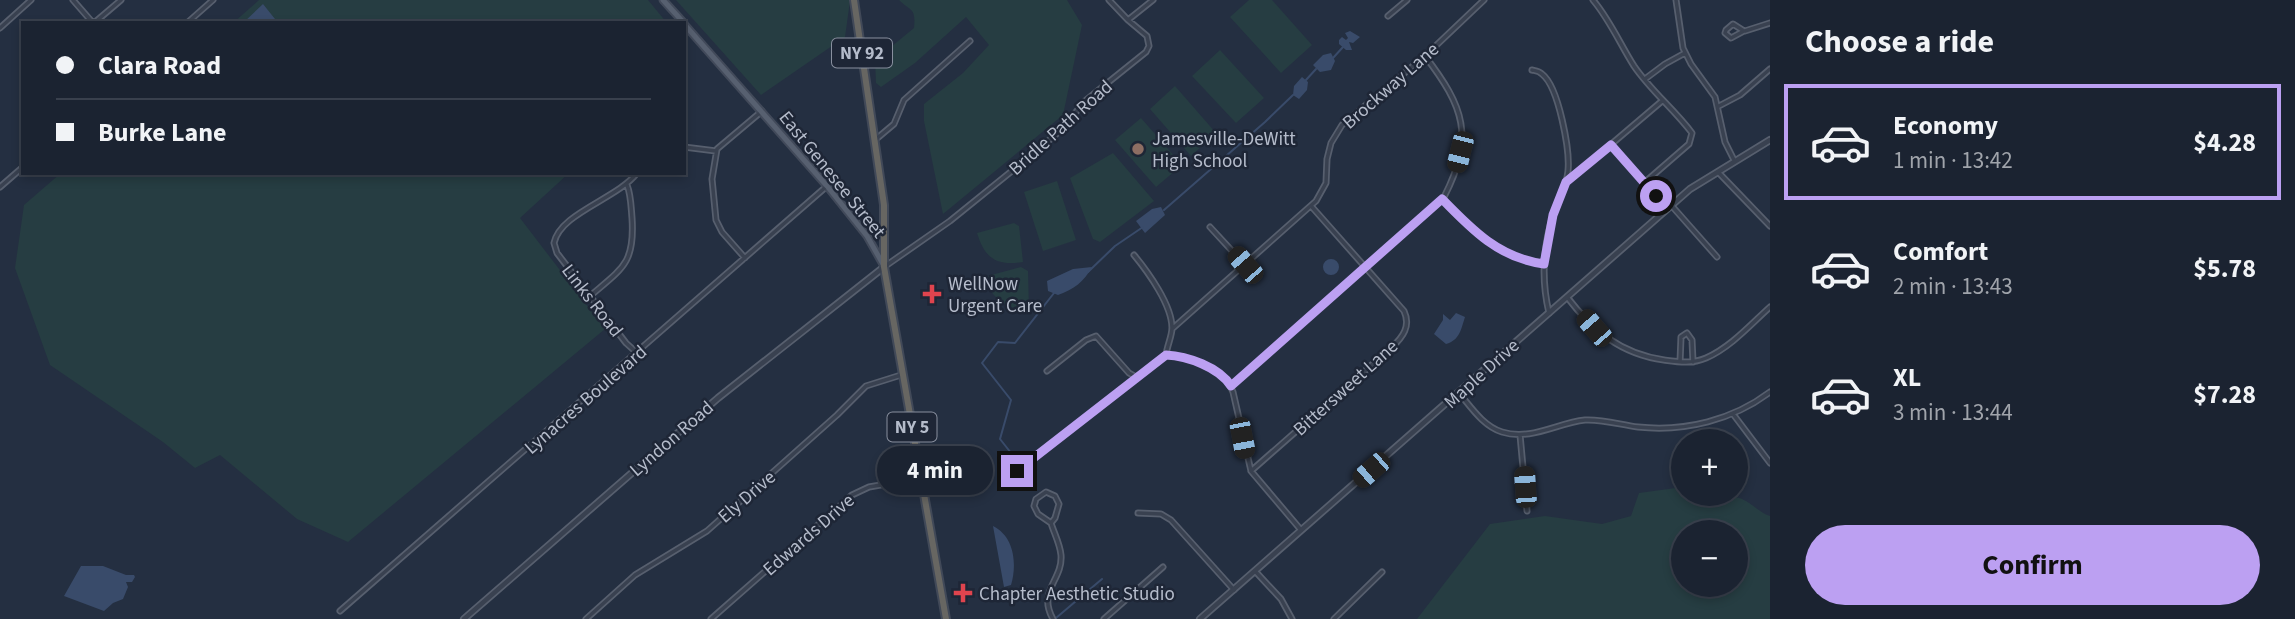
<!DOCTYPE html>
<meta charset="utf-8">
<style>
body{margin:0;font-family:"Source Sans 3",sans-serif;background:#282f3d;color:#f1f3f6;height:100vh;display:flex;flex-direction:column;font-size:26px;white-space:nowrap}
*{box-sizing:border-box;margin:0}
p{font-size:23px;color:#a0a4ab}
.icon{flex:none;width:38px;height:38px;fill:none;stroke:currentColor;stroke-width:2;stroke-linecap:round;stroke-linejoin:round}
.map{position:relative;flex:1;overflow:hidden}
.details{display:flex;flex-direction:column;background:#1b2331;width:525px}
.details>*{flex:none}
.guide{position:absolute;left:21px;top:21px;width:665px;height:154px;border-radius:0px;box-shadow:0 4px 10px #0003,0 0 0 2px #39404d;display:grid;align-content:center;height:154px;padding:0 35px;background:#1b2331}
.fabs{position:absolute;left:1671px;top:429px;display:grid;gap:14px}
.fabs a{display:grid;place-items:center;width:77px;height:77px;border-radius:50%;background:#1b2331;box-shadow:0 4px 10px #0003,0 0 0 2px #39404d;font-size:35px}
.end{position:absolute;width:32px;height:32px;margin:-16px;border:9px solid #bca0f2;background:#111;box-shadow:0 0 0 4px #111}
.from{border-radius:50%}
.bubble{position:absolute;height:49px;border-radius:24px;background:#1b2331;box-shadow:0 4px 10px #0003,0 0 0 2px #39404d;font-size:23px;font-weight:700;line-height:49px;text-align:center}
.car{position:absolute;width:21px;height:42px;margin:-21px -10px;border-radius:9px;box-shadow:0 0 5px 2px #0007;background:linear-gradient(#222 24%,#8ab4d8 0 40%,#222 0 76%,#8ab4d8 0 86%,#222 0)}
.guide b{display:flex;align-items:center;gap:24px;height:66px;font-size:26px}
.guide b+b{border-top:2px solid #39404d}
.guide i{width:18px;height:18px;background:#f1f3f6}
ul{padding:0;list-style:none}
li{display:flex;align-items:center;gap:21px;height:116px;margin:0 14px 10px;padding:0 21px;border:4px solid transparent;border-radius:0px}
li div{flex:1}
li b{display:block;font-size:26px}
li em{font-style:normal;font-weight:700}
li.selected{border-color:#bca0f2}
li>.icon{width:63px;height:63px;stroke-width:1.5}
h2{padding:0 35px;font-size:32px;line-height:84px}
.cta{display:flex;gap:14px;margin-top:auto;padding:14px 35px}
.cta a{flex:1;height:80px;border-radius:42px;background:#bca0f2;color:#111;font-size:28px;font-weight:700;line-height:80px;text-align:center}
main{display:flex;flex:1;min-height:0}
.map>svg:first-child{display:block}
.green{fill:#263d42;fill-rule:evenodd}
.water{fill:#394b6a}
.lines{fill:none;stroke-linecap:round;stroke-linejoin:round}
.stream{stroke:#394b6a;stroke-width:2}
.minor-casing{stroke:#575f6e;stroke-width:7}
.tertiary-casing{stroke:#575f6e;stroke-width:8}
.primary-casing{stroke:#424a5a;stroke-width:9}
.trunk-casing{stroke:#414958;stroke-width:10}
.minor{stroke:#394150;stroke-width:3.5}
.tertiary{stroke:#394150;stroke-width:4.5}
.primary{stroke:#576070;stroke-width:5}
.trunk{stroke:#676662;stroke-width:6}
.route{stroke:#bca0f2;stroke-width:9}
.education-dot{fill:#8d6e63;stroke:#1e2636;stroke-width:2.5}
.health-dot{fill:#e0444e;stroke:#1e2636;stroke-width:2.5}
.labels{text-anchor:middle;stroke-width:5;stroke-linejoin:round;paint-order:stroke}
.shield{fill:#1e2636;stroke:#888f9e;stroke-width:2}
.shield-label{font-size:18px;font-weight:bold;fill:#b5bccb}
.street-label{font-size:19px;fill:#b5bccb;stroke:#1e2636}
.poi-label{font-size:19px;fill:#b5bccb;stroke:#1e2636;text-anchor:start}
</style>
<main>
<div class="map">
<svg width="1770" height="619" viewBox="0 0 1770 619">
<rect width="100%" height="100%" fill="#242f41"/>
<!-- green -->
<path class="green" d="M259,0H648L667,23H233Z
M676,0H850V1L845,37L761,95Z
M899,0H1067L1082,25L1063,115L943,214L924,121V104L963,73L989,45L966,17L915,63L881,87L876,83L875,60L914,28C916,7 911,12 899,0Z
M1249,0H1272L1312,45L1281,73L1230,17Z
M1220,50L1264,98L1236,123L1192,76Z
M1175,86L1216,133L1191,156L1150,109Z
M1141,118L1182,165L1156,187L1115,140Z
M1113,153L1154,201L1100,242L1093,239L1070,178Z
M61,173H569L520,218L605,329L348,542L297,519L220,455L195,468L163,442L50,365L15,268L24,205Z
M1057,181L1076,240L1043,251L1024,192Z
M1014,223L1019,226L1023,262C997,266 985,259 977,233Z
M1021,267L1028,271L1029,309C1006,310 992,299 984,277Z
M1683,487L1684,494C1704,494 1727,491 1746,501C1755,506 1760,513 1770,516V619H1417L1490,524L1545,516L1602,524L1631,516L1639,493ZM1684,532H1736V584H1684Z"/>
<!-- water -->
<path class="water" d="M263,4L275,19L273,23H243Z
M1350,31L1360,37L1353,43L1349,42L1352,50H1346L1339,44V40L1342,37L1346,40L1348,38L1345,33Z
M1331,53L1335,61L1331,70L1320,72L1313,65L1323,55Z
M1302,77L1308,82L1307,90L1299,99L1293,95L1294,86Z
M1161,207L1165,215L1145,233L1136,221L1152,209Z
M1323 267a8 8 0 1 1 16 0a8 8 0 1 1-16 0Z
M1092,267C1084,282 1074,289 1058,295L1048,291L1047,281L1073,269Z
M1456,313L1465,317C1461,329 1460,340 1446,344L1434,334L1443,320V314L1450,320Z
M993,526C1015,537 1017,565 1011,585L1004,587Z
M81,566H103L126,575H134L135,577L132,582H126L128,587L123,599L113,603L104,611L64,596Z"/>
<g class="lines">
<!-- stream -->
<path class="stream" d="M1333,58L1343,47
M1306,80L1316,69
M1164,210L1265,122L1293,95
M1088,272L1115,246L1143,227
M1015,458L1000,439L1011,400L982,363L998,342L1015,343L1054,293
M1056,618L1102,579"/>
<!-- minor casing -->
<g class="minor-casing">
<path id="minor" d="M73,0L93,23
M1593,0C1610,20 1620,44 1634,66C1651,91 1674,109 1692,133L1689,144L1644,183
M1676,0L1683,48L1691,64L1715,97L1725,142L1734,160
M1388,16L1407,0
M1128,20L1153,0
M94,23L121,0
M187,23L213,0
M1733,24L1744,31L1731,38L1725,33L1726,30Z
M0,28L31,0
M1745,31L1770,23
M1532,70C1537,71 1539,71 1542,74C1559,87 1570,151 1568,171C1567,185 1559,199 1554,212C1543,245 1541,279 1549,313
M1645,79L1665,64L1685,53
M1719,106L1740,95L1770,69
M875,140L894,124L904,100L970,41
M1611,145L1667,209
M684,147L716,151
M1718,172L1770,226
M637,173C617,199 560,213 554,243L557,253L626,343L637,353
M1568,181L1662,101
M0,187L23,167
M1442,199C1472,231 1499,258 1544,264
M1671,205L1717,257
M1210,227L1245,265
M1134,255C1148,272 1172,305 1172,328C1172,336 1167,346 1166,355
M745,258L722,232L716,220L712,179L717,149L762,111
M884,267L950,221L1039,149L1062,129L1085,101L1146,52L1149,46L1147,36L1128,20L1109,0
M590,296C623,268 635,263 632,218C631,206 631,195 627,185
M1567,297C1593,331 1621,354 1664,360C1679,362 1692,364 1706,358C1731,347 1751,324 1770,307
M1172,329L1316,201L1326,183L1327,159L1331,143L1342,125L1425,56L1484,0
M1166,355C1190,357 1224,369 1233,392L1251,471L1301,530
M1680,362L1681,337L1687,333L1692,340L1693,362
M1047,371L1086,340L1096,336L1129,373L1136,377
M1231,386L1444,197C1475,136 1464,107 1425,56
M1459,393C1471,407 1483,426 1502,432C1531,441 1557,423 1585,420C1603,419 1621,425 1638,427C1685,432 1733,420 1770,392
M1733,414L1770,463
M1520,435L1527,511
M1017,471L1166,355
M1251,471L1392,347C1403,337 1411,326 1404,311L1312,207
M1046,492L1055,496L1059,504L1055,518L1051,523L1038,514L1034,506L1036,499Z
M1138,513L1161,514L1171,520L1234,590
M1051,523C1054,533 1060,544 1061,555C1063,580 1037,591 1053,619
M1255,571L1281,599L1292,619
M340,611L827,186
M586,619L635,575L707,531L837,415L866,386L901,375
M711,619L852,495L869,487L921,478
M1104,619L1163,567
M1334,619L1382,572"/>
</g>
<!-- tertiary casing -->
<g class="tertiary-casing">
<path id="tertiary" d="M464,619L718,398L884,267
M1200,619L1690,189L1770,140"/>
</g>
<!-- primary casing -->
<g class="primary-casing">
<path id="primary" d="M663,0L684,23
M684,24L827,186L867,236L884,266"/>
</g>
<!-- trunk casing -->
<g class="trunk-casing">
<path id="trunk" d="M854,0L884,205V267L946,619"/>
</g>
<!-- minor -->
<use href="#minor" class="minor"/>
<!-- tertiary -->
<use href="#tertiary" class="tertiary"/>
<!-- primary -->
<use href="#primary" class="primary"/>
<!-- trunk -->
<use href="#trunk" class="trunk"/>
</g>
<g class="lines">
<!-- route -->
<path class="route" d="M1017,471L1166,355C1187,356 1219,367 1231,386L1442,199C1472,230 1499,258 1544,264L1553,215L1566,182L1611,145L1656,196"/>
</g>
<!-- markers -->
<circle class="education-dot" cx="1138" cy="149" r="7"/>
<g class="health-dot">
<path d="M928.5 283.5h7v7h7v7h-7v7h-7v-7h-7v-7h7z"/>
<path d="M959.5 582.5h7v7h7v7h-7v7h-7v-7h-7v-7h7z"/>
</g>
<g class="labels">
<!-- shield labels -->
<g class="shield">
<rect x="832" y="38.5" width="60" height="29" rx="5"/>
<rect x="887.5" y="412.5" width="49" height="29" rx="5"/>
</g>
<g class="shield-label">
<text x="862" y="59">NY 92</text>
<text x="912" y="433">NY 5</text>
</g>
<!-- street labels -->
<g class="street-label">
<text transform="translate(1390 85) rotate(-41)" y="7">Brockway Lane</text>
<text transform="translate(1060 127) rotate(-42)" y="7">Bridle Path Road</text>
<text transform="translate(833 174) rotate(51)" y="7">East Genesee Street</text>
<text transform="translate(593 300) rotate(52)" y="7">Links Road</text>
<text transform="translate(1481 373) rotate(-42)" y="7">Maple Drive</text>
<text transform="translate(1345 387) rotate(-42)" y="7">Bittersweet Lane</text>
<text transform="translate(585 399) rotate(-41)" y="7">Lynacres Boulevard</text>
<text transform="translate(671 438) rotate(-41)" y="7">Lyndon Road</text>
<text transform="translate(746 496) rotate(-41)" y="7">Ely Drive</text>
<text transform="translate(808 534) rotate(-41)" y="7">Edwards Drive</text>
</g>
<!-- poi labels -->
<g class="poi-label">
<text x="1152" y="145">Jamesville-DeWitt<tspan x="1152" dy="22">High School</tspan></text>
<text x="948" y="290">WellNow<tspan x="948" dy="22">Urgent Care</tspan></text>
<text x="979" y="600">Chapter Aesthetic Studio</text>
</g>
</g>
</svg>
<div class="fabs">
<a>+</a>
<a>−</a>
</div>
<i class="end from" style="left:1656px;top:196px"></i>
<i class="end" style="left:1017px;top:471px"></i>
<div class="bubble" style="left:877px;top:446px;width:116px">4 min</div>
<i class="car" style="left:1460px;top:152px;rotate:194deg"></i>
<i class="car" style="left:1245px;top:265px;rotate:319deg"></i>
<i class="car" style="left:1594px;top:328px;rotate:319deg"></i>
<i class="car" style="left:1242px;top:438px;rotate:169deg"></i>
<i class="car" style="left:1371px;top:470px;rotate:229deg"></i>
<i class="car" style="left:1525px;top:487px;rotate:356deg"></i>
<div class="guide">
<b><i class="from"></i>Clara Road</b>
<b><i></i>Burke Lane</b>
</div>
</div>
<section class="details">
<h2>Choose a ride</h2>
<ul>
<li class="selected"><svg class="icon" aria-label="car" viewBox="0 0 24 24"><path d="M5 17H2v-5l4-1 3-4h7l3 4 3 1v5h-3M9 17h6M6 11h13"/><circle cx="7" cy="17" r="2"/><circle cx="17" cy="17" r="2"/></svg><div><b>Economy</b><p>1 min · 13:42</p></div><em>$4.28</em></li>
<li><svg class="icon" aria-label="car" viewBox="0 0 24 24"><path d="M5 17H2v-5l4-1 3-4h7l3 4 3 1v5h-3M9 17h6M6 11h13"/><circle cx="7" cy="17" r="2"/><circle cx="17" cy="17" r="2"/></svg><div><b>Comfort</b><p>2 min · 13:43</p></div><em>$5.78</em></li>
<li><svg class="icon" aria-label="car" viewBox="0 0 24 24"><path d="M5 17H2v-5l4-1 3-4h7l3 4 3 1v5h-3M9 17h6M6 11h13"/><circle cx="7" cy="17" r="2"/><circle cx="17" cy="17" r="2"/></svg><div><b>XL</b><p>3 min · 13:44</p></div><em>$7.28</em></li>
</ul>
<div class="cta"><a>Confirm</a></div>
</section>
</main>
